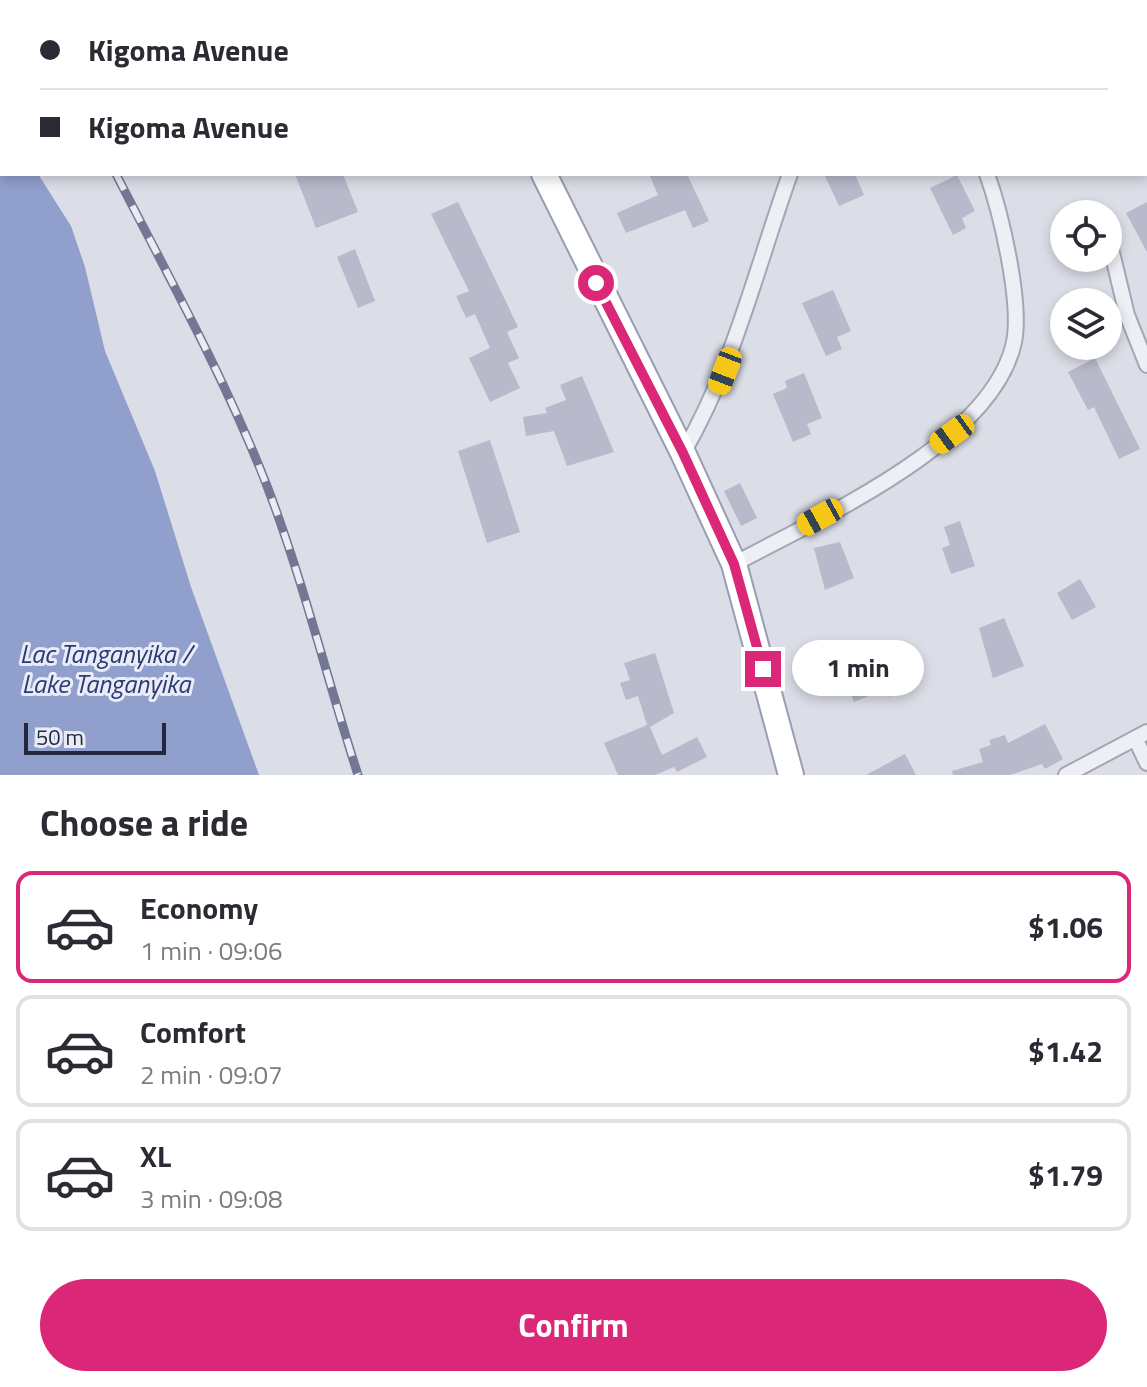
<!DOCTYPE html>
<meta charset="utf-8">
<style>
body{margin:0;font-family:"Titillium Web",sans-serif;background:#f7f7f7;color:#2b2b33;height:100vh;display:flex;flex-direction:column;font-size:30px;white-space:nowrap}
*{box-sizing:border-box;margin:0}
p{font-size:26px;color:#7c7c81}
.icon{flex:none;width:44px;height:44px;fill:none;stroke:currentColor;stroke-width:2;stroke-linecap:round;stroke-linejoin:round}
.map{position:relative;height:775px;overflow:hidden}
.panel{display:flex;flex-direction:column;background:#fff;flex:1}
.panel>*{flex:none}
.banner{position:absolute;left:0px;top:0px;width:1148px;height:176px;box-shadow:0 4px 12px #0003;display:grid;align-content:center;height:176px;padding:0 40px;background:#fff}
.fabs{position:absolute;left:1050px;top:200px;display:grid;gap:16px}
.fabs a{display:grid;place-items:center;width:72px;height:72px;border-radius:50%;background:#fff;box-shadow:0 4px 12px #0003;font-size:40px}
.scale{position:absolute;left:24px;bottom:20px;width:142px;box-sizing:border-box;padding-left:8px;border:4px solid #24273f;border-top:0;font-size:22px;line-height:28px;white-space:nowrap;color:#24273f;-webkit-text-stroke:6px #eaecf5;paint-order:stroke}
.end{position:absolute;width:36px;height:36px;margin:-18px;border:10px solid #db2777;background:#fff;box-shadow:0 0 0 4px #fff}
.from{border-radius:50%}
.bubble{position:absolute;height:56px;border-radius:28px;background:#fff;box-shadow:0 4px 12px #0003;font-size:26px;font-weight:700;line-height:56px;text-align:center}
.car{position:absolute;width:24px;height:48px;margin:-24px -12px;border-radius:10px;box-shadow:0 0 6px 2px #0007;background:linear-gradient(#f5c518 24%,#345 0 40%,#f5c518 0 76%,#345 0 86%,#f5c518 0)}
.banner b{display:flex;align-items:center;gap:28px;height:76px;font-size:30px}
.banner b+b{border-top:2px solid #e1e1e2}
.banner i{width:20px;height:20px;background:#2b2b33}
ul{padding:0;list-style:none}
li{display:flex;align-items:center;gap:24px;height:112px;margin:0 16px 12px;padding:0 24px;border:4px solid #e1e1e2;border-radius:16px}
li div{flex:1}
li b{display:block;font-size:30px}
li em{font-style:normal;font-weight:700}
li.on{border-color:#db2777}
li>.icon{width:72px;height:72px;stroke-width:1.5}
h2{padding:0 40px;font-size:36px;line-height:96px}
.cta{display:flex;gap:16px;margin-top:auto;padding:16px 40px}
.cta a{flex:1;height:92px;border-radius:48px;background:#db2777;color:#fff;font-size:32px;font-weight:700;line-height:92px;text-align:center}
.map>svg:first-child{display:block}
.water{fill:#919fcc}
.building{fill:#b8bacb}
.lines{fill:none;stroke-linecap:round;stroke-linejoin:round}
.minor-casing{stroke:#a4a6b5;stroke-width:18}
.primary-casing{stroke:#999db4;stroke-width:28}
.minor{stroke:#eeeff5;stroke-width:14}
.primary{stroke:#fff;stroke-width:24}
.rail-casing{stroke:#737793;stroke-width:9}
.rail{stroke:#eaecf5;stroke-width:6;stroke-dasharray:18;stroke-linecap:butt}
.route{stroke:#db2777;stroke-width:10}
.labels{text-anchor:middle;stroke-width:6;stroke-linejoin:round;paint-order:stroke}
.water-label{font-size:26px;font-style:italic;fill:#2a3977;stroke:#eaecf5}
</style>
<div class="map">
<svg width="1147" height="775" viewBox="0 0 1147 775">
<rect width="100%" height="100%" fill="#dbdde7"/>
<!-- water -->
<path class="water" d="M0,113L2,174H38L71,226L85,267L105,351L155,471L191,587L259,775H0Z"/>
<!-- building -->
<path class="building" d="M295,174H343L358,212L316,228Z
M649,174H687L709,221L693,228L685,210L626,233L617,213L658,195Z
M824,174H855L864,195L839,206Z
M957,175L975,211L962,218L966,228L953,235L930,188Z
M458,202L518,327L507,332L519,358L508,363L520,388L490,402L469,358L490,348L475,314L466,318L456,296L469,291L431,214Z
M1147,202V252L1126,213Z
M355,249L375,301L358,308L337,257Z
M833,290L851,331L837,337L842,349L826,356L802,303Z
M1095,358L1140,449L1119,459L1094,407L1088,410L1068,372Z
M804,373L822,418L807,424L811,434L793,442L773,394L787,388L785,381Z
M582,376L614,452L567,466L554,431L526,436L523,417L547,413L545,408L566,400L560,385Z
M490,440L520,532L487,543L458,451Z
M740,483L757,518L741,526L724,491Z
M960,521L975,566L951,574L942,548L950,545L944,527Z
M840,542L854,578L825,590L814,548Z
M1080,579L1096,607L1072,620L1057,593Z
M1004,618L1024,666L993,678L979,628Z
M868,641L875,657L882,654L888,665L909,656L915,670L896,679L903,691L890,697L886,689L854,702L846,681L852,679L841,652Z
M655,653L674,713L650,727L662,755L697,737L707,757L677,772L674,767L655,775H618L604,743L647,725L638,696L626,700L620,683L630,680L624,663Z
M1045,724L1063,759L1045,769L1042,764L1010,775H953L952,771L983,762L979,749L991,745L989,740L1005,735L1008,743Z
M905,754L916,775H866Z"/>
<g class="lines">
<!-- minor casing -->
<g class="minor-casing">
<path id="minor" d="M896,0L901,2
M854,2L858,0
M1108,236L1127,315L1147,365
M683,453C734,365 756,269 790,174
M734,564C817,519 993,443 1014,342C1022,302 1001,213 987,174
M1135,738L1147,763
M1066,775L1147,732"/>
</g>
<!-- primary casing -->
<g class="primary-casing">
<path id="primary" d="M465,0V2
M544,174L683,453L734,564L791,775"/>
</g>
<!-- minor -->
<use href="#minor" class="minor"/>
<!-- primary -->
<use href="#primary" class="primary"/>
<!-- rail casing -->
<g class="rail-casing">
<path id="rail" d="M26,0L27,2
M116,174C168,276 225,378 267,486C303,580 327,679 358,775"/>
</g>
<!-- rail -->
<use href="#rail" class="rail"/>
</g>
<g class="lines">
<!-- route -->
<path class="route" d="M596,283L683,453L734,564L763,669"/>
</g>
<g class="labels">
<!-- water labels -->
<g class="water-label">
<text x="106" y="663">Lac Tanganyika /<tspan x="106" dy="30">Lake Tanganyika</tspan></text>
</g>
</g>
</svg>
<div class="fabs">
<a><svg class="icon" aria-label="locate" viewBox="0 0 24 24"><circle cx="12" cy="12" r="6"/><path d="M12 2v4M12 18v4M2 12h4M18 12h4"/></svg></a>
<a><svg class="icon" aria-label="layers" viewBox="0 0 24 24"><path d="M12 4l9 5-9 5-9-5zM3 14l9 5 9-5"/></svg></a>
</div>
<div class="scale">50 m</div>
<i class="end from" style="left:596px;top:283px"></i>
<i class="end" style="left:763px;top:669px"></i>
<div class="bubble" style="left:792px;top:640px;width:132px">1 min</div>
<i class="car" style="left:725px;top:371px;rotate:201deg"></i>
<i class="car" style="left:952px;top:434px;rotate:234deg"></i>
<i class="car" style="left:820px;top:517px;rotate:241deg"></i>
<div class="banner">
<b><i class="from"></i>Kigoma Avenue</b>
<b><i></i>Kigoma Avenue</b>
</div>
</div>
<section class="panel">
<h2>Choose a ride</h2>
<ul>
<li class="on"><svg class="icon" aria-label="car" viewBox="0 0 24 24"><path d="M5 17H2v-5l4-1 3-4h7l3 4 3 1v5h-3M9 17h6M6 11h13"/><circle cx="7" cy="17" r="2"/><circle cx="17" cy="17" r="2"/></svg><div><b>Economy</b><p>1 min · 09:06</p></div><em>$1.06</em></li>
<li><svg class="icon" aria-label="car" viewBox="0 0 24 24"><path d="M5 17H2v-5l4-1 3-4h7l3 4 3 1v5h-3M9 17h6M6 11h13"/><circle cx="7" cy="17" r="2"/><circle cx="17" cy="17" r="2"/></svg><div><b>Comfort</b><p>2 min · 09:07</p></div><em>$1.42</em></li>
<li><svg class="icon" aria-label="car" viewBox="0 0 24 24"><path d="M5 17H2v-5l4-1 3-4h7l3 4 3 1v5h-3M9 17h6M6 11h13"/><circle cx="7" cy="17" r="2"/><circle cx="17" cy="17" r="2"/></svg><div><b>XL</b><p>3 min · 09:08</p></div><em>$1.79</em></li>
</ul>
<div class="cta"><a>Confirm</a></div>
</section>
